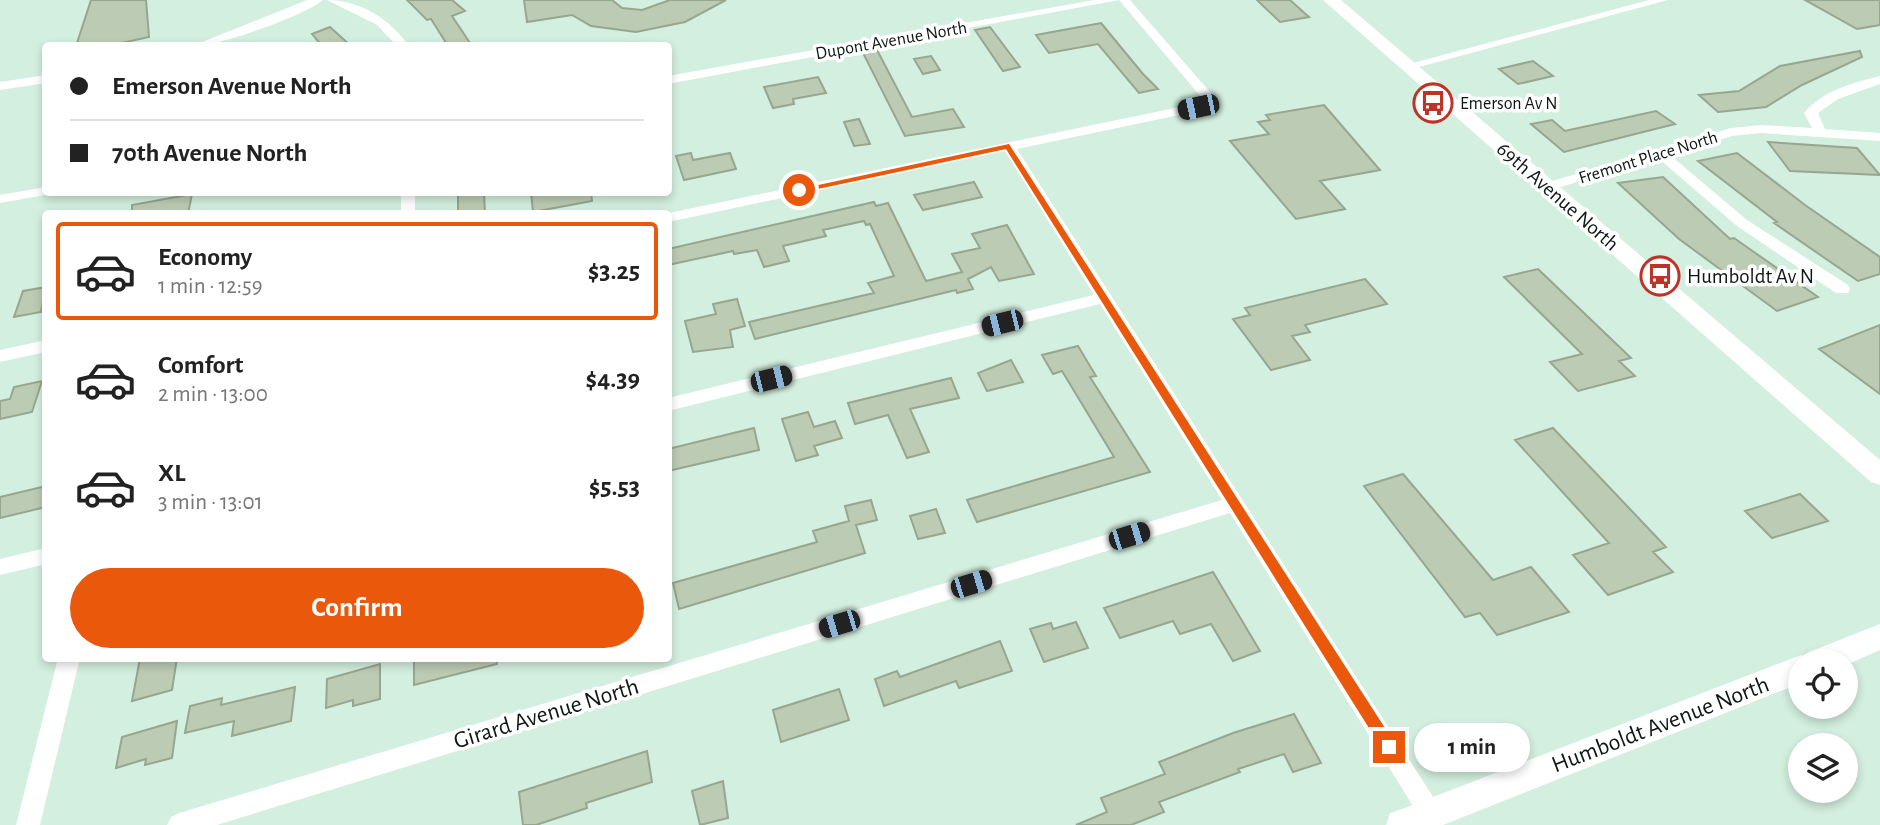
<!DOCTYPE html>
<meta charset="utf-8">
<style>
body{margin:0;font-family:"Alegreya Sans",sans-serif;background:#f2f2f2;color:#222;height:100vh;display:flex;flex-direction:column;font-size:26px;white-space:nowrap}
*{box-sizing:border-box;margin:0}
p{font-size:23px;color:#767676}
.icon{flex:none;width:38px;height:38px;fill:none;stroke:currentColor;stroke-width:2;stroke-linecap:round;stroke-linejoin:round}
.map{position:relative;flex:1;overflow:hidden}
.details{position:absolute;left:42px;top:210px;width:630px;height:452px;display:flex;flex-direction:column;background:#fff;border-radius:7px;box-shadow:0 4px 10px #0003}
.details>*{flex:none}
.banner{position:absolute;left:42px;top:42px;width:630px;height:154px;border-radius:7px;box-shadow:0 4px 10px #0003;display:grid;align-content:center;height:154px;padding:0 28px;background:#fff}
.fabs{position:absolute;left:1788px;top:649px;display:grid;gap:14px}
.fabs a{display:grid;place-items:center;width:70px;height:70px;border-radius:50%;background:#fff;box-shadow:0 4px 10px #0003;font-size:35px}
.end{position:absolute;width:32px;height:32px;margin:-16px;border:9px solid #ea580c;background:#fff;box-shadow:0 0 0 4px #fff}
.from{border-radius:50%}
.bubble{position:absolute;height:49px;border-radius:24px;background:#fff;box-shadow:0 4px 10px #0003;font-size:23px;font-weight:600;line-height:49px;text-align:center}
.car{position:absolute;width:21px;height:42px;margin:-21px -10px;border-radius:9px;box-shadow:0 0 5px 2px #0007;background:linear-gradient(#222 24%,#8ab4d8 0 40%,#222 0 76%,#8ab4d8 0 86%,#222 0)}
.banner b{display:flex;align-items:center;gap:24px;height:66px;font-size:26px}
.banner b+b{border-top:2px solid #e0e0e0}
.banner i{width:18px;height:18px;background:#222}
ul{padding:12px 0 0;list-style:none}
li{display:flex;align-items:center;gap:21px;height:98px;margin:0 14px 10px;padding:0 14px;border:4px solid transparent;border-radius:7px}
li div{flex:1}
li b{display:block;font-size:26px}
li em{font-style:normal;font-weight:600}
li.active{border-color:#ea580c}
li>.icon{width:63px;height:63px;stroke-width:1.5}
.primary-button{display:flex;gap:14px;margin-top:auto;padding:14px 28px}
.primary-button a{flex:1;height:80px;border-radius:42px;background:#ea580c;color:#fff;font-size:28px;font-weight:600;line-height:80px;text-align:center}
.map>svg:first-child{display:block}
.building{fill:#bccbb4;stroke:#97a68f;stroke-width:2}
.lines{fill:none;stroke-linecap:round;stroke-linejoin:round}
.street{fill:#fff;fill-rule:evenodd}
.secondary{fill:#fff;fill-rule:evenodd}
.route{fill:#ea580c}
.labels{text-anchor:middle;stroke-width:7;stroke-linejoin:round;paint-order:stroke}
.far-street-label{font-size:18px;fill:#0e1712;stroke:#fff}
.far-poi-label{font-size:18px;fill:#0e1712;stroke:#fff;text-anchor:start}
.street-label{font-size:21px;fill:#0e1712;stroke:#fff}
.poi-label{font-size:21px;fill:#0e1712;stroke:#fff;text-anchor:start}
.near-street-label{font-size:24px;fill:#0e1712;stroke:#fff}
</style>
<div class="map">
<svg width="1880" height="825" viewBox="0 0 1880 825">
<rect width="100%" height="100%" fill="#d3efdf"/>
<!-- building -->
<path class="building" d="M91,0H146L149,37L108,46H76Z
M407,0H452L465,11L452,16L472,46H448L431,19L427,20Z
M524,0H612L622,8L642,10L670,0H726L685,22L636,32L591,26L572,15L527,22Z
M1257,0H1290L1309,17L1280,22Z
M1805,0H1880V25L1857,29Z
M1101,23L1143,74L1158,89L1139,93L1098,44L1049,53L1036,35Z
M330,27L351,46H322L312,34Z
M990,27L1020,67L1003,71L975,30Z
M876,48L912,117L953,109L964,127L905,136L862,51Z
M1860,51L1862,57L1802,85L1766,107L1718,112L1699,95L1739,91L1780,66Z
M931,56L940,70L923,74L914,59Z
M1533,61L1553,76L1518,84L1499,69Z
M818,77L826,93L793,99L794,104L773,108L764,87Z
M1324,105L1380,170L1320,181L1345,209L1296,219L1230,141L1269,134L1258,122L1270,120L1266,115Z
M1656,111L1675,124L1564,152L1531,124L1552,120L1565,131Z
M859,119L870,144L854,146L844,122Z
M1768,142L1857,148L1880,175L1790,171Z
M691,153L693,160L730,153L736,169L684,180L676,156Z
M1737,153L1805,205L1880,257V274L1858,281L1774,223L1777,222L1698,161Z
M1663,177L1730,239L1734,238L1818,297L1777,311L1679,239L1618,183Z
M974,182L982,197L923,210L914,195Z
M458,192H484L485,214H458Z
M531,192H591L592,201L533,212Z
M192,194L188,214H132V205Z
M874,202L876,206L888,203L926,281L962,272L952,254L980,248L972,234L1007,225L1034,274L999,281L991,267L968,279L973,289L957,293L956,290L755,339L749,322L874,293L868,283L894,276L870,224L866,225L864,221L823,230L826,236L783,246L789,261L764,267L757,250L734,254L733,251L668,265V249Z
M1538,269L1631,358L1619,361L1635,376L1578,391L1550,362L1582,354L1504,277Z
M1365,279L1387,304L1305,325L1310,332L1292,336L1310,360L1271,370L1233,319L1250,315L1245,308Z
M46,287L41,312L14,317L23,291Z
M737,299L745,326L730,330L733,347L693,352L685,321L716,314L713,304Z
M1880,325V394L1819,349Z
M1078,346L1096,376L1090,377L1150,472L977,522L967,500L1114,457L1062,371L1053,374L1042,355Z
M1011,360L1023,382L987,391L978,373Z
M951,378L959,398L910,409L929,452L907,458L888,415L855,424L848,403Z
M42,381L32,412L0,419V401L10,399L14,387Z
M808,412L814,427L835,421L842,438L814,446L818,455L796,461L782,419Z
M754,428L759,450L668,471V449Z
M1553,428L1666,547L1653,552L1673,572L1608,595L1573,555L1609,543L1515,440Z
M1403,474L1493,580L1531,567L1569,612L1497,635L1480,613L1465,617L1364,486Z
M46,486V507L0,518V497Z
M1800,494L1828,521L1772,538L1745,511Z
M871,500L877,520L856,525L865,553L679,609L673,583L817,542L813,531L849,521L845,506Z
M936,509L945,533L918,539L910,516Z
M1213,572L1260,651L1233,661L1211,624L1180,634L1173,621L1120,638L1104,608Z
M1076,622L1088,648L1044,662L1030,629L1051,623L1053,629Z
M1000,641L1012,671L959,688L956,681L884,706L875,679L897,671L900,677Z
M140,658H177L172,690L132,701Z
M414,658H496L497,664L414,685Z
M380,664V699L353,706V700L326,708L327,679Z
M295,687L291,721L232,736L234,721L185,733L190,706L222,698L221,705Z
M839,689L849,720L781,742L773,710Z
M1294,714L1321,763L1293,772L1284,754L1238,769L1240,772L1159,802L1164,812L1131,825H1076L1107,812L1101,798L1165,774L1159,762L1233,733Z
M177,721L172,758L145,765L146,759L116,768L122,737Z
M647,751L652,782L586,803L587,808L536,825H523L519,792Z
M723,781L728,818L700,825L692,791Z"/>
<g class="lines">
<!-- street -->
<path class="street" d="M307,0H323C302,17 219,46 192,46Z
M327,0C360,0 390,19 409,46H397L377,25Z
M1094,0H1130L1216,99L1203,110L1017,149L1439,806L1443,814L1439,822L1433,825L1423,822L1230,513L217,825H167L171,817L179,813L1222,500L1100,304L668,411V398L1094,295L1005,151L668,222V214H664L1194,104L1202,98L1119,0L668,84V76Z
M1649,0H1668L1408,70L1402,66Z
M46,75V83L0,90V82Z
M1880,76V84L1838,99L1818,113L1825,129L1880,133V141L1761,133L1732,136L1670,155L1747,220L1848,285L1850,289L1848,293H1836L1737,226L1658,158L1547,191L1540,187L1542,184L1731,128L1761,125L1812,128L1804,113C1823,90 1853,83 1880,76Z
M46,187V192L51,194L0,203V195Z
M401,192H415V214H401Z
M46,340V352L0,362V350Z
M46,548V564L0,575V559Z
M58,658H80L40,825H16Z"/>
<!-- secondary -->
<path class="secondary" d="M1323,0H1341L1880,460V485L1871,482Z
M1880,624V650L1846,665V662H1801V683L1443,825H1386L1390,813L1402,809L1801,655L1806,657L1809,652Z"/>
</g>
<!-- route -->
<path class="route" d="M1009,144L1394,742V752H1384L1006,149L799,193L795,190Z"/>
<!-- icons -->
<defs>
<g id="bus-ring" transform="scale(2.0125)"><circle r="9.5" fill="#fff" stroke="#bf3228" stroke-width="1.5"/><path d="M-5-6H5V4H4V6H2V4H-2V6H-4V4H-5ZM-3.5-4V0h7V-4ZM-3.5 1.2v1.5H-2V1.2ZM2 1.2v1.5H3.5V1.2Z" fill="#bf3228"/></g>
</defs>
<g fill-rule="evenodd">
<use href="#bus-ring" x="1433" y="103"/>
<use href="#bus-ring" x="1660" y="276"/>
</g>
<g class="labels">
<!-- far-street labels -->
<g class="far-street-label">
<text transform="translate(891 40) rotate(-10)" y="6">Dupont Avenue North</text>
<text transform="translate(1648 157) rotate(-17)" y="6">Fremont Place North</text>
</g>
<!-- far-poi labels -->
<g class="far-poi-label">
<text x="1460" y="109">Emerson Av N</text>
</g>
<!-- street labels -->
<g class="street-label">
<text transform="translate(1558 196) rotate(41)" y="7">69th Avenue North</text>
</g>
<!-- poi labels -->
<g class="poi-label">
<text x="1687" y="283">Humboldt Av N</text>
</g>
<!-- near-street labels -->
<g class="near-street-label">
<text transform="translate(546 713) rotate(-17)" y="8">Girard Avenue North</text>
<text transform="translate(1660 724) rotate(-21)" y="8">Humboldt Avenue North</text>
</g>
</g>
</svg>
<div class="fabs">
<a><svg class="icon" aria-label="locate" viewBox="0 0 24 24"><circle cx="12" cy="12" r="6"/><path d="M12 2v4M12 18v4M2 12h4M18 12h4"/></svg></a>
<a><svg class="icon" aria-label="layers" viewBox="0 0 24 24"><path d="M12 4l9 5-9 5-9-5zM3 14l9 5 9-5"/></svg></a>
</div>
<i class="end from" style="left:799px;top:190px"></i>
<i class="end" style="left:1389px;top:747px"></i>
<div class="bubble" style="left:1414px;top:723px;width:116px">1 min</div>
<i class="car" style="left:1198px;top:107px;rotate:258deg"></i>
<i class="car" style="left:1002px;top:323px;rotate:256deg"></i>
<i class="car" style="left:771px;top:379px;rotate:76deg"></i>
<i class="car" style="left:1129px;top:536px;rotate:73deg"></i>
<i class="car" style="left:971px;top:584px;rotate:73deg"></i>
<i class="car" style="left:839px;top:624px;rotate:253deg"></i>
<div class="banner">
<b><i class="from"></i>Emerson Avenue North</b>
<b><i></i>70th Avenue North</b>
</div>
<section class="details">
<ul>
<li class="active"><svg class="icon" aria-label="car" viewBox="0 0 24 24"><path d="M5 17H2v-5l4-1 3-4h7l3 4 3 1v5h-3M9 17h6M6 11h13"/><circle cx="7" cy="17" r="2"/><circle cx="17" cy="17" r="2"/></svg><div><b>Economy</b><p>1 min · 12:59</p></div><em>$3.25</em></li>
<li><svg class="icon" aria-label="car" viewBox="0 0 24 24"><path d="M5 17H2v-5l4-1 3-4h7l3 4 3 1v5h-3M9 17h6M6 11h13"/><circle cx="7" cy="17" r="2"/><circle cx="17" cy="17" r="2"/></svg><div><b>Comfort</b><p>2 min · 13:00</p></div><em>$4.39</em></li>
<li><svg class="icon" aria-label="car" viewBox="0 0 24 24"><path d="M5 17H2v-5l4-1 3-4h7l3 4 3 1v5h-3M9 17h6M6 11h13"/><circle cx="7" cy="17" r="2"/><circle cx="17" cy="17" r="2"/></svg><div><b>XL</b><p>3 min · 13:01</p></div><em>$5.53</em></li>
</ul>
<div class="primary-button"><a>Confirm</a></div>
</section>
</div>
